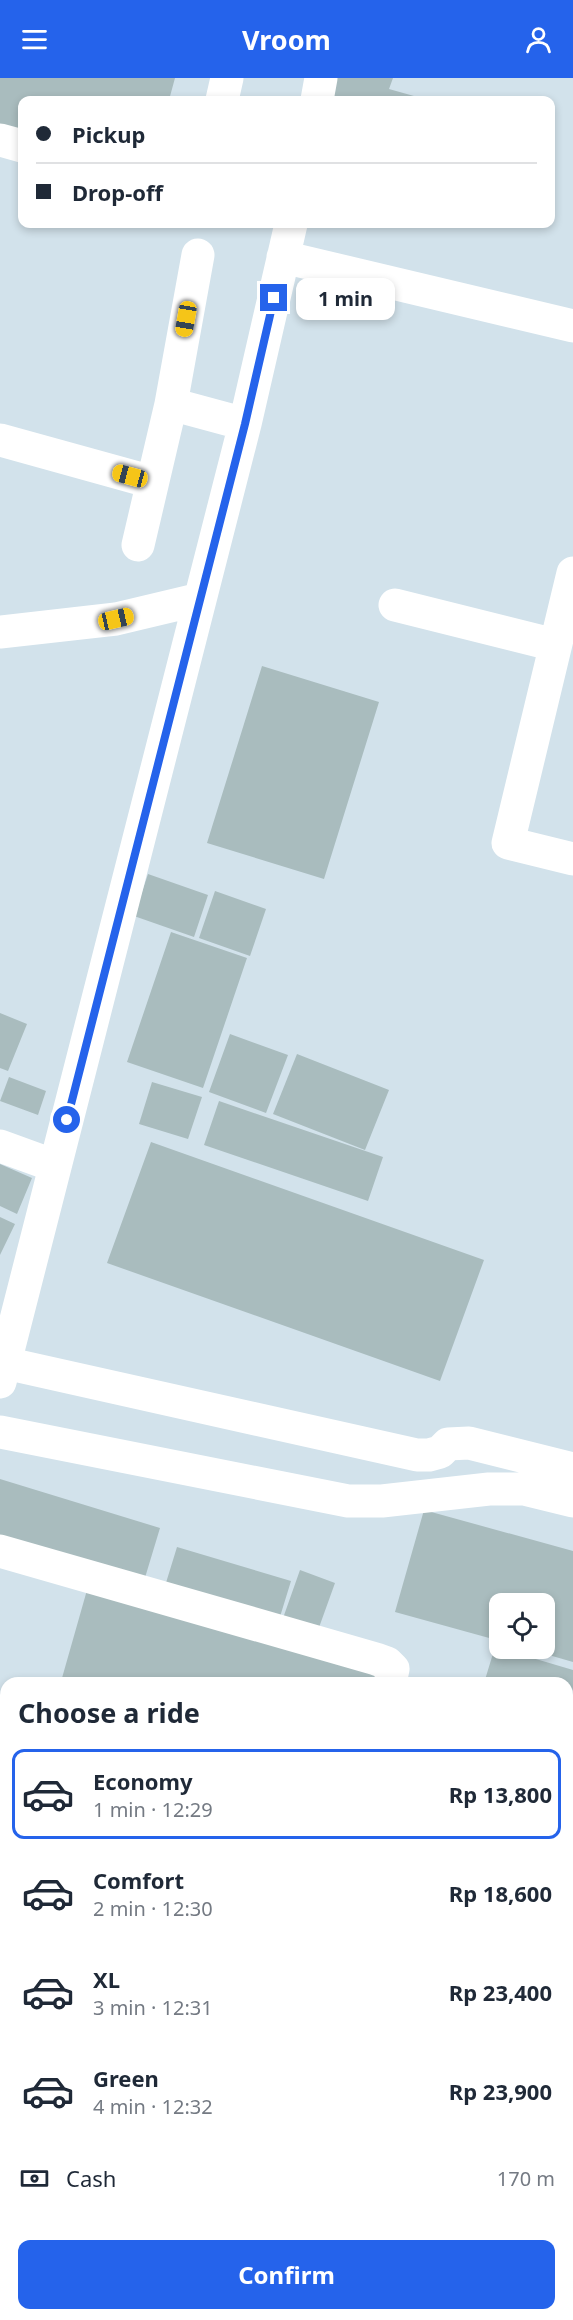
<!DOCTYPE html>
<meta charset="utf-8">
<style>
body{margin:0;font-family:"Noto Sans",sans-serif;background:#f2f2f3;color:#1f2937;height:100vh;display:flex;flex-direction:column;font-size:22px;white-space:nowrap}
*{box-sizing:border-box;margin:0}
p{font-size:20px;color:#747a83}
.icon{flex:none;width:33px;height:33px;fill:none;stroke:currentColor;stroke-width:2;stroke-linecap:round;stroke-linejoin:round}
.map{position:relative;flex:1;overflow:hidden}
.details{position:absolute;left:0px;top:1599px;width:573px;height:644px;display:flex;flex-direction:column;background:#fff;border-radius:18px 18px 0 0;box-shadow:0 3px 9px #0003}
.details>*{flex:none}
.banner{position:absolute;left:18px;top:18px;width:537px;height:132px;border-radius:12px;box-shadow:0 3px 9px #0003;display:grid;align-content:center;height:132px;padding:0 18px;background:#fff}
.tools{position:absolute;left:489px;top:1515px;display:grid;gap:12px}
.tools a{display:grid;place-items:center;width:66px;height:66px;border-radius:12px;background:#fff;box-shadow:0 3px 9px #0003;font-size:30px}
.end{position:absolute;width:27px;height:27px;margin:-14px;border:8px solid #2563eb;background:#fff;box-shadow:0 0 0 3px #fff}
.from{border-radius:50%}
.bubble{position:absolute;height:42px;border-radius:12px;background:#fff;box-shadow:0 3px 9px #0003;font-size:20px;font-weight:700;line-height:42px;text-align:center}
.car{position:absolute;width:18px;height:36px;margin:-18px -9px;border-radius:8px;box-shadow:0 0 4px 2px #0007;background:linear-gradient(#f5c518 24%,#345 0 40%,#f5c518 0 76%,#345 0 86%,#f5c518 0)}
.banner b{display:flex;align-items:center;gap:21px;height:57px;font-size:22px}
.banner b+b{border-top:2px solid #e0e1e3}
.banner i{width:15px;height:15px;background:#1f2937}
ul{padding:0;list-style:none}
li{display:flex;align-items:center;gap:18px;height:90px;margin:0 12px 9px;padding:0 6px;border:3px solid transparent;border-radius:12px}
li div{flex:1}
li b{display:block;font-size:22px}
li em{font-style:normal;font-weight:700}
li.active{border-color:#2563eb}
li>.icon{width:54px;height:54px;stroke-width:1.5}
h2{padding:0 18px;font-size:27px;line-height:72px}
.pay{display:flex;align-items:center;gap:15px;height:66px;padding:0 18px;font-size:22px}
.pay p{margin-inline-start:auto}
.action{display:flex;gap:12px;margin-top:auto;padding:12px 18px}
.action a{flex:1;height:69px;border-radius:12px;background:#2563eb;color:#fff;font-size:24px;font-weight:700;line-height:69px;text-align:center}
header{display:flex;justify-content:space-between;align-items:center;height:78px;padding:0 18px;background:#2563eb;color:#fff;font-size:27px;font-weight:700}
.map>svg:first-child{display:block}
.building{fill:#a9bcbe}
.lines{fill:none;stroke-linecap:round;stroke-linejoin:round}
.minor{stroke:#fff;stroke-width:33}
.route{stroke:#2563eb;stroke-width:8}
</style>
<header><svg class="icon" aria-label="menu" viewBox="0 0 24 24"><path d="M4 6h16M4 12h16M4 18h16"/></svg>Vroom<svg class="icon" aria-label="person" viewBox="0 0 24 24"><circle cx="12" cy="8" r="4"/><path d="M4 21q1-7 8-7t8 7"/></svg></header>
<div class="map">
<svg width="573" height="2242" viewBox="0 0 573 2242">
<rect width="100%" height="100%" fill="#d2e2eb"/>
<!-- building -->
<path class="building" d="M0,0H175L169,22H22V56L0,50Z
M337,0H393L389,11L421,20L420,22H330Z
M262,588L379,624L324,801L207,765Z
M148,796L208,817L194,859L134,838Z
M215,813L266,831L250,878L199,860Z
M171,854L247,880L203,1010L127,984Z
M0,935L27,946L8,993L0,990Z
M230,956L288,977L266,1035L209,1014Z
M297,976L389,1012L365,1072L273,1036Z
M9,999L46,1013L38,1037L0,1023Z
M152,1004L202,1019L188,1061L139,1046Z
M219,1023L383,1079L368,1123L204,1067Z
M151,1064L484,1182L440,1303L107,1185Z
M0,1086L32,1100L17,1136L0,1128Z
M0,1139L15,1146L0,1177Z
M0,1401L160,1450L144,1503L0,1459Z
M424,1432L573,1473V1584L528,1571L544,1570V1526H500V1563L395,1534Z
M177,1469L291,1503L279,1542L165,1508Z
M300,1492L335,1505L317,1555L282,1543Z
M89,1505L387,1592L383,1605H79L62,1600Z
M495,1569L573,1592V1610L568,1628L567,1605H484Z
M567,1668L573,1670V1730L568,1743Z
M0,1730L6,1732V1841L0,1839Z
M572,1934H573V2129L567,2127V1951Z
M0,2235L30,2241V2242H0Z"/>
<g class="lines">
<!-- minor -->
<path class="minor" d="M222,22L227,0
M317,22L321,0
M0,62L22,68
M198,177L171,326L245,346
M283,179L573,248
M0,362L152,404
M138,467L171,326
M573,495L508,765L573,781
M395,527L555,567
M0,554L116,541L200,521
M0,1068L55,1088
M5,1285L417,1377H429L440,1374L448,1366L469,1365L573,1391
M0,1304L245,346L291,146
M0,1354L348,1423H382L489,1411H524L573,1423
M0,1473L376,1581L387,1585L393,1591L390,1605
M567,1665L573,1666
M567,1780L573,1771
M0,2000L6,2001
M567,2166L573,2168"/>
</g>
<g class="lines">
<!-- route -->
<path class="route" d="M67,1042L245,346L274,220"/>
</g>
</svg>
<div class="tools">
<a><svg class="icon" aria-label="locate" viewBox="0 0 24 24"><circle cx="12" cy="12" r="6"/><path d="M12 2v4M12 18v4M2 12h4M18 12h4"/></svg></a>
</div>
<i class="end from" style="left:67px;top:1042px"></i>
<i class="end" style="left:274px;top:220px"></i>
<div class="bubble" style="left:296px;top:200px;width:99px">1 min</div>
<i class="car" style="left:186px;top:241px;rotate:190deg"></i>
<i class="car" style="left:130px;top:398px;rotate:285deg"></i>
<i class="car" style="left:116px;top:541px;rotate:77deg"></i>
<div class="banner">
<b><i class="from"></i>Pickup</b>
<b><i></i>Drop-off</b>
</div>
<section class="details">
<h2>Choose a ride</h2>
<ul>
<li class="active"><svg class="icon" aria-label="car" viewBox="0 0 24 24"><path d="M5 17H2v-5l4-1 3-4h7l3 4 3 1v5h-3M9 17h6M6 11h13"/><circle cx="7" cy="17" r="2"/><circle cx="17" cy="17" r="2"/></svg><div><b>Economy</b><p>1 min · 12:29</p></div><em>Rp 13,800</em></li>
<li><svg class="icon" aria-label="car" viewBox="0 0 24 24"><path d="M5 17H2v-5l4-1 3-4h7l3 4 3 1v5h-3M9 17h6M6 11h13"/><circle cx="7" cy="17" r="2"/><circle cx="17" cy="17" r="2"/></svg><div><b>Comfort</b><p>2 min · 12:30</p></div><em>Rp 18,600</em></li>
<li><svg class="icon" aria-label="car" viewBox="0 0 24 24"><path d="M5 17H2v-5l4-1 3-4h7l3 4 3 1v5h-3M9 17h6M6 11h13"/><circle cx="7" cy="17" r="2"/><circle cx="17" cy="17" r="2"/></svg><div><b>XL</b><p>3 min · 12:31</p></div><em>Rp 23,400</em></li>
<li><svg class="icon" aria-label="car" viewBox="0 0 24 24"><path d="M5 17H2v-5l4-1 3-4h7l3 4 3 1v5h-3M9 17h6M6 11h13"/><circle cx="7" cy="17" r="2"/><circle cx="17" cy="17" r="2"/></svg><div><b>Green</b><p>4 min · 12:32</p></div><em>Rp 23,900</em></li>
</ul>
<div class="pay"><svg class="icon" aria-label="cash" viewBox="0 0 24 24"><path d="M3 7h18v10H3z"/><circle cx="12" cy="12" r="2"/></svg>Cash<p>170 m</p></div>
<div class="action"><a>Confirm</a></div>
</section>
</div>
